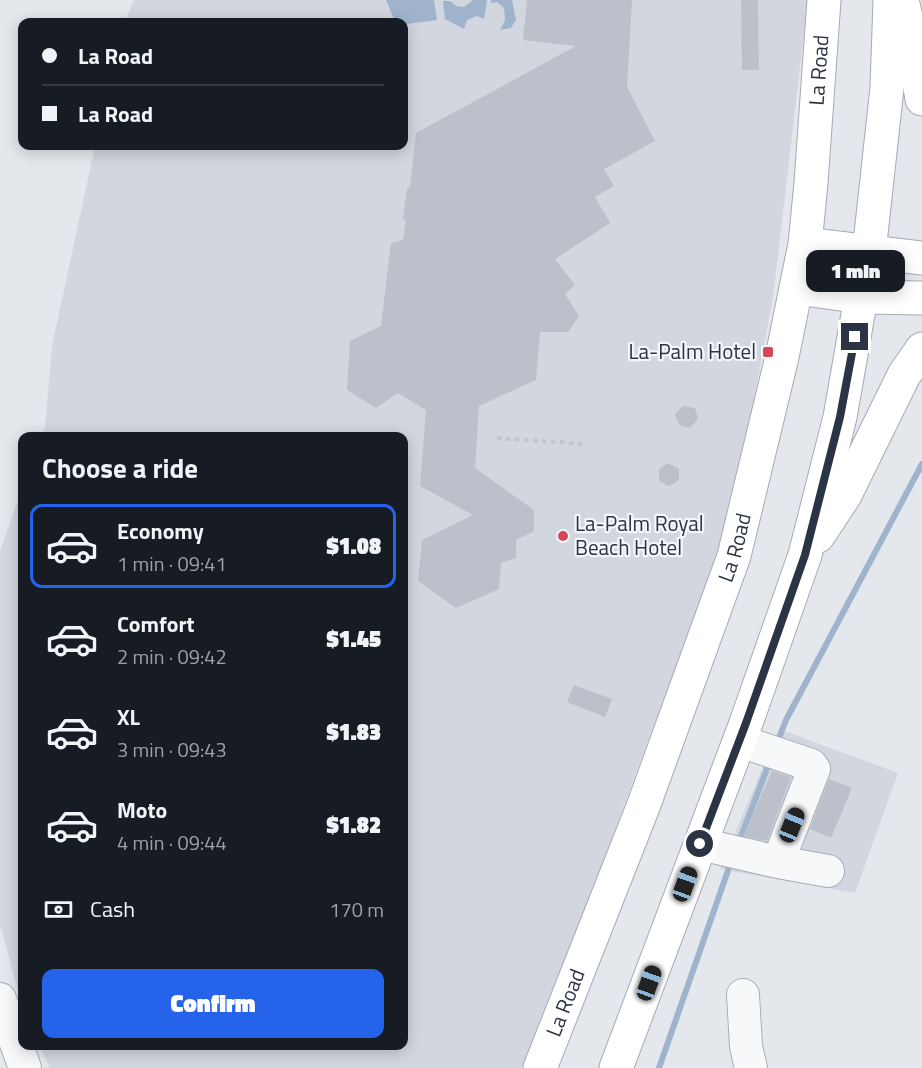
<!DOCTYPE html>
<meta charset="utf-8">
<style>
body{margin:0;font-family:"Titillium Web",sans-serif;background:#20242c;color:#f1f3f6;height:100vh;display:flex;flex-direction:column;font-size:22px;white-space:nowrap}
*{box-sizing:border-box;margin:0}
p{font-size:20px;color:#9ea1a6}
.icon{flex:none;width:33px;height:33px;fill:none;stroke:currentColor;stroke-width:2;stroke-linecap:round;stroke-linejoin:round}
.map{position:relative;flex:1;overflow:hidden}
.drawer{position:absolute;left:18px;top:432px;width:390px;height:618px;display:flex;flex-direction:column;background:#171b24;border-radius:12px;box-shadow:0 3px 15px #0003}
.drawer>*{flex:none}
.hud{position:absolute;left:18px;top:18px;width:390px;height:132px;border-radius:12px;box-shadow:0 3px 15px #0003;display:grid;align-content:center;height:132px;padding:0 24px;background:#171b24}
.end{position:absolute;width:27px;height:27px;margin:-14px;border:8px solid #2b3445;background:#fff;box-shadow:0 0 0 3px #fff}
.from{border-radius:50%}
.bubble{position:absolute;height:42px;border-radius:12px;background:#171b24;box-shadow:0 3px 15px #0003;font-size:20px;font-weight:800;line-height:42px;text-align:center}
.car{position:absolute;width:18px;height:36px;margin:-18px -9px;border-radius:8px;box-shadow:0 0 4px 2px #0007;background:linear-gradient(#222 24%,#8ab4d8 0 40%,#222 0 76%,#8ab4d8 0 86%,#222 0)}
.hud b{display:flex;align-items:center;gap:21px;height:57px;font-size:22px}
.hud b+b{border-top:2px solid #363941}
.hud i{width:15px;height:15px;background:#f1f3f6}
ul{padding:0;list-style:none}
li{display:flex;align-items:center;gap:18px;height:84px;margin:0 12px 9px;padding:0 12px;border:3px solid transparent;border-radius:12px}
li div{flex:1}
li b{display:block;font-size:22px}
li em{font-style:normal;font-weight:800}
li.active{border-color:#2563eb}
li>.icon{width:54px;height:54px;stroke-width:1.5}
h2{padding:0 24px;font-size:27px;line-height:72px}
.pay{display:flex;align-items:center;gap:15px;height:66px;padding:0 24px;font-size:22px}
.pay p{margin-inline-start:auto}
.button{display:flex;gap:12px;margin-top:auto;padding:12px 24px}
.button a{flex:1;height:69px;border-radius:12px;background:#2563eb;color:#fff;font-size:24px;font-weight:800;line-height:69px;text-align:center}
.map>svg:first-child{display:block}
.built{fill:#d2d6de}
.water{fill:#9fb4cc}
.lines{fill:none;stroke-linecap:round;stroke-linejoin:round}
.stream{stroke:#9fb4cc;stroke-width:6}
.building{fill:#bbc0ca}
.minor-casing{stroke:#a9aeb7;stroke-width:34}
.major-casing{stroke:#a3abb8;stroke-width:35}
.path{stroke:#c2c5cb;stroke-width:4;stroke-dasharray:4.5 4.5;stroke-linecap:butt}
.minor{stroke:#f7f8fa;stroke-width:32}
.major{stroke:#fff;stroke-width:33}
.route{stroke:#2b3445;stroke-width:8}
.poi-dot{fill:#d1495b;stroke:#f4f6f9;stroke-width:2}
.labels{text-anchor:middle;stroke-width:4.5;stroke-linejoin:round;paint-order:stroke}
.street-label{font-size:21px;fill:#2b3445;stroke:#f4f6f9}
.poi-label{font-size:21px;fill:#2b3445;stroke:#f4f6f9;text-anchor:end}
</style>
<div class="map">
<svg width="922" height="1068" viewBox="0 0 922 1068">
<rect width="100%" height="100%" fill="#e4e7ec"/>
<!-- built -->
<path class="built" d="M134,0H808L773,297L738,485L706,586L526,1068H50L40,1046H404V436H42L45,428L52,346L95,146H404V22H125Z
M22,489V1005L0,924V551Z
M779,729L898,773L855,893L720,869Z"/>
<!-- water -->
<path class="water" d="M386,0H434L437,20L406,24L394,19Z
M473,0H487L484,19L477,16L467,20L464,29L445,19L443,1H450L456,6L464,7Z
M491,0H512L516,20L511,28L500,30L505,20L504,8L497,2L491,3Z"/>
<g class="lines">
<!-- stream -->
<path class="stream" d="M777,743L786,720L922,464
M738,844L770,761
M659,1068L731,862"/>
</g>
<!-- building -->
<path class="building" d="M527,0H632L627,87L655,141L604,169L614,186L595,197L610,223L555,259L575,285L565,294L579,316L568,332H540L536,380L479,406L475,468L534,510V531L516,540V558L501,563L499,589L456,608L418,581L422,540L473,515L420,486L426,410L398,393L376,408L347,390L350,341L381,326L391,243L403,240L406,221L403,218L407,189L410,186L416,133L576,46L523,40Z
M741,0H758L759,70H742Z
M683,406L695,408L698,419L690,428L679,425L675,414Z
M668,463L679,469V480L669,486L659,481V469Z
M574,685L612,699L605,717L567,702Z
M772,771L791,777L767,841L743,836Z
M829,779L852,788L831,838L810,829Z"/>
<g class="lines">
<!-- minor casing -->
<g class="minor-casing">
<path id="minor" d="M700,844L778,862L814,769L811,765L740,741
M778,862L828,871
M743,995L746,1046L751,1068
M0,999L25,1068"/>
</g>
<!-- major casing -->
<g class="major-casing">
<g id="major">
<path d="M902,0L914,52L922,99"/>
<path d="M805,244L922,258"/>
<path d="M797,288L862,297L922,298"/>
<path d="M818,536L845,495L904,375L922,349"/>
<path id="s1" d="M540,1068L643,807L734,556L782,357L805,244L811,183L824,0"/>
<path d="M616,1068L746,723L805,555L840,417L869,252L887,88L890,0"/>
</g>
</g>
<!-- path -->
<path class="path" d="M497,438L585,444"/>
<!-- minor -->
<use href="#minor" class="minor"/>
<!-- major -->
<use href="#major" class="major"/>
</g>
<g class="lines">
<!-- route -->
<path class="route" d="M700,844L746,723L805,555L840,417L855,337"/>
</g>
<!-- markers -->
<g class="poi-dot">
<rect x="762" y="346" width="12" height="12" rx="3"/>
<circle cx="563" cy="536" r="6"/>
</g>
<g class="labels">
<!-- street labels -->
<g class="street-label">
<text dy="7" stroke="none"><textPath href="#s1" startOffset="1042">La Road</textPath></text>
<text dy="7" stroke="none"><textPath href="#s1" startOffset="556">La Road</textPath></text>
<text dy="7" stroke="none"><textPath href="#s1" startOffset="70">La Road</textPath></text>
</g>
<!-- poi labels -->
<g class="poi-label">
<text x="756" y="359">La-Palm Hotel</text>
<text x="575" y="531" text-anchor="start">La-Palm Royal<tspan x="575" dy="24">Beach Hotel</tspan></text>
</g>
</g>
</svg>
<i class="end from" style="left:700px;top:844px"></i>
<i class="end" style="left:855px;top:337px"></i>
<div class="bubble" style="left:806px;top:250px;width:99px">1 min</div>
<i class="car" style="left:792px;top:825px;rotate:22deg"></i>
<i class="car" style="left:685px;top:884px;rotate:20deg"></i>
<i class="car" style="left:649px;top:983px;rotate:20deg"></i>
<div class="hud">
<b><i class="from"></i>La Road</b>
<b><i></i>La Road</b>
</div>
<section class="drawer">
<h2>Choose a ride</h2>
<ul>
<li class="active"><svg class="icon" aria-label="car" viewBox="0 0 24 24"><path d="M5 17H2v-5l4-1 3-4h7l3 4 3 1v5h-3M9 17h6M6 11h13"/><circle cx="7" cy="17" r="2"/><circle cx="17" cy="17" r="2"/></svg><div><b>Economy</b><p>1 min · 09:41</p></div><em>$1.08</em></li>
<li><svg class="icon" aria-label="car" viewBox="0 0 24 24"><path d="M5 17H2v-5l4-1 3-4h7l3 4 3 1v5h-3M9 17h6M6 11h13"/><circle cx="7" cy="17" r="2"/><circle cx="17" cy="17" r="2"/></svg><div><b>Comfort</b><p>2 min · 09:42</p></div><em>$1.45</em></li>
<li><svg class="icon" aria-label="car" viewBox="0 0 24 24"><path d="M5 17H2v-5l4-1 3-4h7l3 4 3 1v5h-3M9 17h6M6 11h13"/><circle cx="7" cy="17" r="2"/><circle cx="17" cy="17" r="2"/></svg><div><b>XL</b><p>3 min · 09:43</p></div><em>$1.83</em></li>
<li><svg class="icon" aria-label="car" viewBox="0 0 24 24"><path d="M5 17H2v-5l4-1 3-4h7l3 4 3 1v5h-3M9 17h6M6 11h13"/><circle cx="7" cy="17" r="2"/><circle cx="17" cy="17" r="2"/></svg><div><b>Moto</b><p>4 min · 09:44</p></div><em>$1.82</em></li>
</ul>
<div class="pay"><svg class="icon" aria-label="cash" viewBox="0 0 24 24"><path d="M3 7h18v10H3z"/><circle cx="12" cy="12" r="2"/></svg>Cash<p>170 m</p></div>
<div class="button"><a>Confirm</a></div>
</section>
</div>
